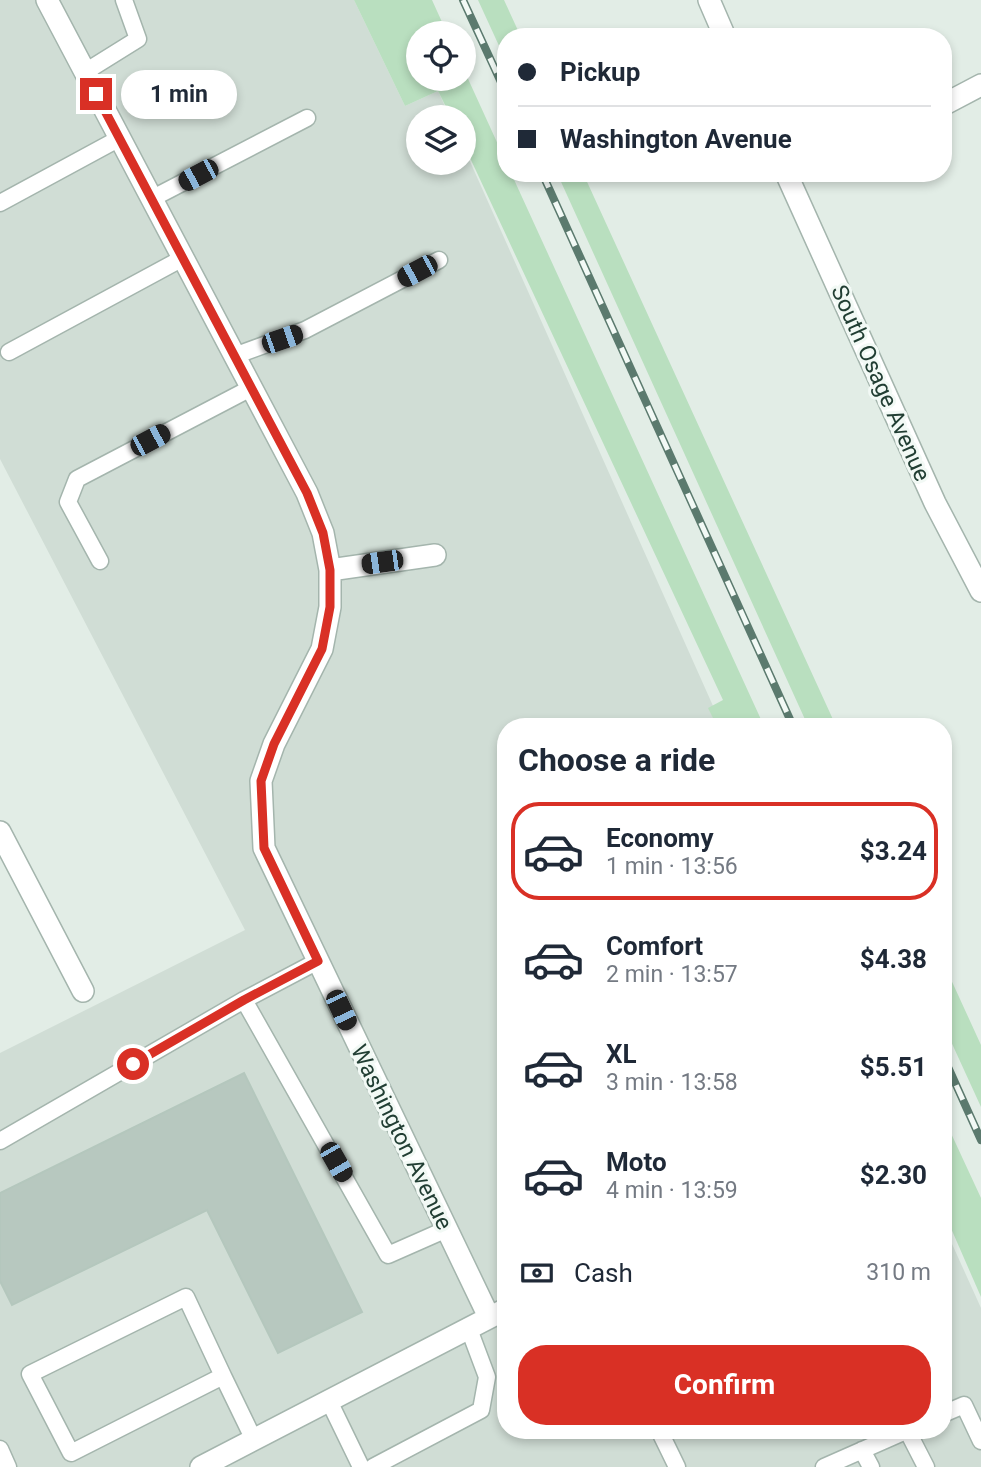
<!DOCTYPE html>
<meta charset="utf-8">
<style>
body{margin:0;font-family:Roboto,sans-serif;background:#f6f6f7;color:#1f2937;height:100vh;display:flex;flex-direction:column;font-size:26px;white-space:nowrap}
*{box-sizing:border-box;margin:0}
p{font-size:23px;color:#747a83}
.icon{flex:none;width:38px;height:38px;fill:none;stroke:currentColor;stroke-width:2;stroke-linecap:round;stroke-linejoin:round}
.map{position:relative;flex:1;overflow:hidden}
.drawer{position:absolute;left:497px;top:718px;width:455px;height:721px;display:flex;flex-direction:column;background:#fff;border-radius:28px;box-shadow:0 4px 10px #0003}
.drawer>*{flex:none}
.banner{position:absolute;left:497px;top:28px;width:455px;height:154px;border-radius:28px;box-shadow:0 4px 10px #0003;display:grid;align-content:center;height:154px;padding:0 21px;background:#fff}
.fabs{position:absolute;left:406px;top:21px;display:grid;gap:14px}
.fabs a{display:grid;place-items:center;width:70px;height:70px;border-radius:50%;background:#fff;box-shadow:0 4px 10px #0003;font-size:35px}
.end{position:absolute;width:32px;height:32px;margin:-16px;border:9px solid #d93025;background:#fff;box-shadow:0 0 0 4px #fff}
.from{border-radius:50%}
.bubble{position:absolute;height:49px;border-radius:24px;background:#fff;box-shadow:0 4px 10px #0003;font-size:23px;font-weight:700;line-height:49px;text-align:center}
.car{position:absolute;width:21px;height:42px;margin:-21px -10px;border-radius:9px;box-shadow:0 0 5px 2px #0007;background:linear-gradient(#222 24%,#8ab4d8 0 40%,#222 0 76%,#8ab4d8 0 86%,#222 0)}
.banner b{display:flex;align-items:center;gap:24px;height:66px;font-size:26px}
.banner b+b{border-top:2px solid #e0e1e3}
.banner i{width:18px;height:18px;background:#1f2937}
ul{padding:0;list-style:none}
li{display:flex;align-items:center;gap:21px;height:98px;margin:0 14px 10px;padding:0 7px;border:4px solid transparent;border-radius:28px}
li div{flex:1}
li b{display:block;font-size:26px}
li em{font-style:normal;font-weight:700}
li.on{border-color:#d93025}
li>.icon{width:63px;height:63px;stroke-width:1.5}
h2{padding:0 21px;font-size:32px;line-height:84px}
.pay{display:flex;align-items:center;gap:18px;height:77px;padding:0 21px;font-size:26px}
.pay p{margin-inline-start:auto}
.button{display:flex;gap:14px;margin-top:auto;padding:14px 21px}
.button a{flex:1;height:80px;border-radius:28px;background:#d93025;color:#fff;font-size:28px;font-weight:700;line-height:80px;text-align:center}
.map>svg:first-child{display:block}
.built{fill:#d0ddd5}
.green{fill:#b9dfbf}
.building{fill:#b7c8bf;stroke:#b4c7bd;stroke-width:2}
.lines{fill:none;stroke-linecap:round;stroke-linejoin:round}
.service-casing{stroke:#a4b5ad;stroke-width:19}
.minor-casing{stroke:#a4b5ad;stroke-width:24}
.service{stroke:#fff;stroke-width:16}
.minor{stroke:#fff;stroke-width:21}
.rail-casing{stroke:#5b7a6e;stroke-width:8}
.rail{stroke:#f2f9f5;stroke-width:5;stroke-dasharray:16;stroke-linecap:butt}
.route{stroke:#d93025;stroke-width:9}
.labels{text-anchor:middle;stroke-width:6;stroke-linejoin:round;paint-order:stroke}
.street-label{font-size:23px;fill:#213e33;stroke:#f2f9f5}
</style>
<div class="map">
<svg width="981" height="1467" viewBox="0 0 981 1467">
<rect width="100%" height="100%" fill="#e2ede6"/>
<!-- built -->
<path class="built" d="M0,0H354L405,106L438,91L450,117H418V163H464V148L722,726H506V1430H943V1224L981,1308V1467H0V1053L245,930L0,459Z"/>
<!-- green -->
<path class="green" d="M354,0H432L447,33H418V79H464V70L506,162V173H511L764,726H717L708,708L723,700L464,145V117H451L438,91L405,106Z
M478,0H504L521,37H506V61Z
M557,173H583L836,726H808Z
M943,962L981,1045V1107L943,1024Z
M943,1116L981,1198V1297L943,1210Z"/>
<!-- building -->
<path class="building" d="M244,1073L362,1312L278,1353L207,1210L12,1305L0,1281V1193Z"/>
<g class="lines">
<!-- service casing -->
<g class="service-casing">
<path id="service" d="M85,72L138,39L124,0
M151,199L307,118
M0,203L120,138
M9,352L183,258
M234,356L305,330L439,260
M100,561L68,502L77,479L251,388
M244,1000L388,1255L447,1229
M0,1141L244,1000L318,961
M223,1376L186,1297L30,1374L71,1453L223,1376L254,1440
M329,1401L361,1467
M943,1414L964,1405L981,1441
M659,1430L677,1467
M907,1430L926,1467
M0,1449L8,1467
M862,1450L871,1467
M373,1467L481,1410L487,1377L469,1329
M824,1467L908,1430"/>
</g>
<!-- minor casing -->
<g class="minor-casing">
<path id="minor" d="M47,0L307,493L323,533L330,570V607L322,649L274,744L261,781L264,848L489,1317
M709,0L725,37
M943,105L981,85
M786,173L935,503L981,591
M330,570L435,555
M0,832L83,991
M201,1467L506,1309"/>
</g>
<!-- service -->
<use href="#service" class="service"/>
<!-- minor -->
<use href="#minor" class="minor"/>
<!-- rail casing -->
<g class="rail-casing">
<path id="rail" d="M463,0L506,93
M542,173L793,726
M943,1056L981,1140"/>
</g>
<!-- rail -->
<use href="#rail" class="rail"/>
</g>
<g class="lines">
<!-- route -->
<path class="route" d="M96,94L307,493L323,533L330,570V607L322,649L274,744L261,781L264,848L318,961L244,1000L133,1064"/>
</g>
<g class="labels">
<!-- street labels -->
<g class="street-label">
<text transform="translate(881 383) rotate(66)" y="8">South Osage Avenue</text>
<text transform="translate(402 1137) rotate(64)" y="8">Washington Avenue</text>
</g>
</g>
</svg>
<div class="fabs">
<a><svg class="icon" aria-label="locate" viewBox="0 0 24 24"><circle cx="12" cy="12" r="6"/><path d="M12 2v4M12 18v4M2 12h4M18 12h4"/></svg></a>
<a><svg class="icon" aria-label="layers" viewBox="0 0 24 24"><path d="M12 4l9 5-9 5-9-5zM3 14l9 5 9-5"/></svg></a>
</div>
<i class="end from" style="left:133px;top:1064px"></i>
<i class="end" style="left:96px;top:94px"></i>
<div class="bubble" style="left:121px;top:70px;width:116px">1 min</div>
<i class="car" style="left:198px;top:175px;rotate:242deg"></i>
<i class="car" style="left:417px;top:271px;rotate:242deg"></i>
<i class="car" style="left:282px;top:339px;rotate:71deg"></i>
<i class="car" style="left:150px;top:440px;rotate:62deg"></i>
<i class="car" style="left:382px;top:562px;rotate:262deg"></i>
<i class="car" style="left:341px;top:1010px;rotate:155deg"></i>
<i class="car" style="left:336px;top:1162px;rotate:150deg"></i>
<div class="banner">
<b><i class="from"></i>Pickup</b>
<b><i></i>Washington Avenue</b>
</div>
<section class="drawer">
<h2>Choose a ride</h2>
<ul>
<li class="on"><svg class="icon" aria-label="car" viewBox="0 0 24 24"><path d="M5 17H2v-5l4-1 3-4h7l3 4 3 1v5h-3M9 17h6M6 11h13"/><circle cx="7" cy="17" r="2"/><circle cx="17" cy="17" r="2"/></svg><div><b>Economy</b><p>1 min · 13:56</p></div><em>$3.24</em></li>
<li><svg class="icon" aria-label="car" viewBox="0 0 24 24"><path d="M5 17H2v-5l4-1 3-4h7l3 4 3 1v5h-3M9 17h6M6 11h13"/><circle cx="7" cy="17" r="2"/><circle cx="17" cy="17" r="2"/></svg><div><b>Comfort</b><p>2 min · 13:57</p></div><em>$4.38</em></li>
<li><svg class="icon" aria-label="car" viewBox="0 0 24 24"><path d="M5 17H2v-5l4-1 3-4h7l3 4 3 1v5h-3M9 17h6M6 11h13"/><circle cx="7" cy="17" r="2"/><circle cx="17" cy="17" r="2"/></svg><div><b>XL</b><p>3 min · 13:58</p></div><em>$5.51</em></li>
<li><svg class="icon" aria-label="car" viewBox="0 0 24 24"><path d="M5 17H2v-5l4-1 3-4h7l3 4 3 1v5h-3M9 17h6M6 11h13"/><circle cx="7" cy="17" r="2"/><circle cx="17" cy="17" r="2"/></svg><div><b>Moto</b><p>4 min · 13:59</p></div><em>$2.30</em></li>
</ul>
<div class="pay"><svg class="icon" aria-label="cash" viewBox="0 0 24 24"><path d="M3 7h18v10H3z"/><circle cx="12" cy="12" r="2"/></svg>Cash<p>310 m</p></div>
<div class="button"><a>Confirm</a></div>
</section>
</div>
